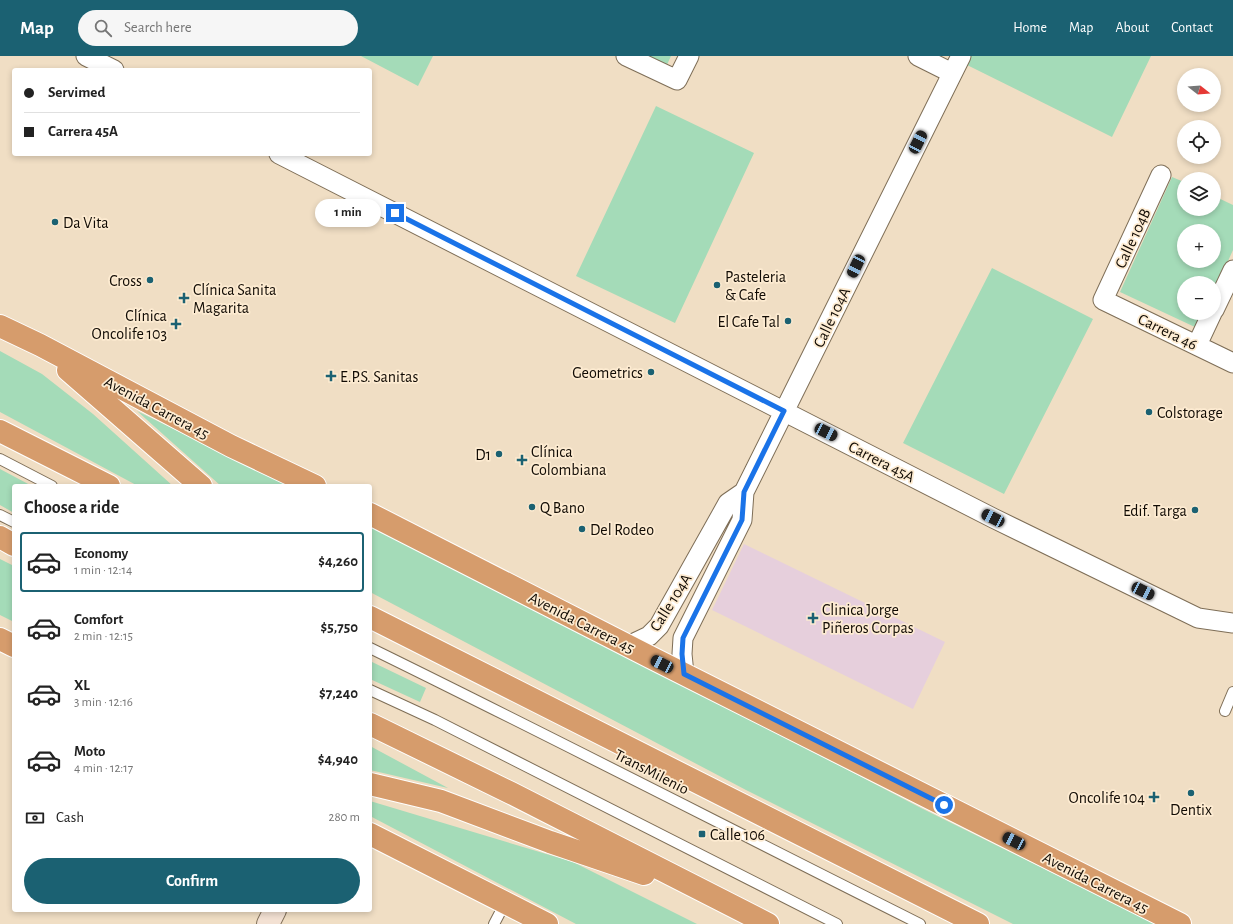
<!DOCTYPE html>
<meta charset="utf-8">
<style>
body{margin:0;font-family:"Alegreya Sans",sans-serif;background:#f6f6f6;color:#222;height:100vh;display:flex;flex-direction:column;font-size:15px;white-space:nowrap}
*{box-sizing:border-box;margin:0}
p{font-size:13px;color:#767676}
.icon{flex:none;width:22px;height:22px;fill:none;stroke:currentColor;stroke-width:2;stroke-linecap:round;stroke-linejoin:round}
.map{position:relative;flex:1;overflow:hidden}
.details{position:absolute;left:12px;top:428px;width:360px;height:428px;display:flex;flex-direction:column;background:#fff;border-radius:4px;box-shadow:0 2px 6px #0003}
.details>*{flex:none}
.banner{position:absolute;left:12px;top:12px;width:360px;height:88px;border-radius:4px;box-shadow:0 2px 6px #0003;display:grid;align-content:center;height:88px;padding:0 12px;background:#fff}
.needle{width:26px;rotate:107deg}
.buttons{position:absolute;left:1177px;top:12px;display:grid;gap:8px}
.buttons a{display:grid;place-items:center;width:44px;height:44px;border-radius:50%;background:#fff;box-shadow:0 2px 6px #0003;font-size:20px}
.end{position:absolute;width:18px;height:18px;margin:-9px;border:5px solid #1a73e8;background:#fff;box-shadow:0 0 0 2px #fff}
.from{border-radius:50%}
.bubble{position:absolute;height:28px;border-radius:14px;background:#fff;box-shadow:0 2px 6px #0003;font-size:13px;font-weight:700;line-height:28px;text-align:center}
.car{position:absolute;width:12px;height:24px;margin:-12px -6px;border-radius:5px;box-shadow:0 0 3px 1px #0007;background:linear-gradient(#222 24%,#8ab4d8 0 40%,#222 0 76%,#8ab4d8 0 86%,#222 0)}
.banner b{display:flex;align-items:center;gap:14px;height:38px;font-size:15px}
.banner b+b{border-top:1px solid #e0e0e0}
.banner i{width:10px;height:10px;background:#222}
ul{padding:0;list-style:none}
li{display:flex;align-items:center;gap:12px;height:60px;margin:0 8px 6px;padding:0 4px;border:2px solid transparent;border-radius:4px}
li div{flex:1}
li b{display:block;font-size:15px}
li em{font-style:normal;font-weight:700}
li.on{border-color:#1b6172}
li>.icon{width:36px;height:36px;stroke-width:1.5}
h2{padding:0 12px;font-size:18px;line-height:48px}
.pay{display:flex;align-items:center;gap:10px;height:44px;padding:0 12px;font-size:15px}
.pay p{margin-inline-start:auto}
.action{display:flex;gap:8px;margin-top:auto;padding:8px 12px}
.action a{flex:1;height:46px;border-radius:24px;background:#1b6172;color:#fff;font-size:16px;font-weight:700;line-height:46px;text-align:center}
header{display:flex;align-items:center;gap:24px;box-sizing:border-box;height:56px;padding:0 20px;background:#1b6172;color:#fff}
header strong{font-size:19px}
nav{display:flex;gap:22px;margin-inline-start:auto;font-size:14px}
.search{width:280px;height:36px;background:#f6f6f6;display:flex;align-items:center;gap:10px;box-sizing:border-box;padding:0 14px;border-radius:22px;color:#767676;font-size:15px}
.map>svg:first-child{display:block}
.medical{fill:#e6cfdc}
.green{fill:#a4dbb8;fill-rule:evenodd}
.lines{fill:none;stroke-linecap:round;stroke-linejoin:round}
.lane-casing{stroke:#7e6e57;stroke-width:12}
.street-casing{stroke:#7e6e57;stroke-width:21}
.secondary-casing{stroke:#7e6e57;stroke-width:24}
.highway-casing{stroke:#fff;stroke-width:24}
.lane{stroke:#fff;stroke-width:10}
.street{stroke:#fff;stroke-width:19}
.secondary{stroke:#f3e1d3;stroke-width:22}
.highway{stroke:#d69c6c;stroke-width:22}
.route{stroke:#1a73e8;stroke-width:5}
.poi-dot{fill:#1b6172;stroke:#fdebd1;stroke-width:1.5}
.labels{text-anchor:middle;stroke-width:3.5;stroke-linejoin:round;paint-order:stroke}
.poi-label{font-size:16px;fill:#110b04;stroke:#fdebd1;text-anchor:start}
.street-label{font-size:16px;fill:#110b04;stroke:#fdebd1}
</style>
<header>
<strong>Map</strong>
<div class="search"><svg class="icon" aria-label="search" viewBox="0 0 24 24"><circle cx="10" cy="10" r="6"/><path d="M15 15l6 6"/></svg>Search here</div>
<nav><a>Home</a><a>Map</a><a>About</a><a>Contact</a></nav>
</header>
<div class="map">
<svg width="1233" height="868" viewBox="0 0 1233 868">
<rect width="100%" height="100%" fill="#f0dec4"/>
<!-- medical -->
<path class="medical" d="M744,488L945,586L913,653L712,554Z"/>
<!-- green -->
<path class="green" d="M361,0H433L418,30Z
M637,0H671L665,13Z
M971,0H1151L1112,81L967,9Z
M656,50L754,97L675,267L576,220Z
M1172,121L1184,126V153H1214V140L1233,149V194L1214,236V227H1184V257H1204L1197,272L1120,236ZM1184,175H1214V205H1184Z
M992,212L1093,263L1004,438L903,387Z
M0,295L42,318L93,358L173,430H138L0,356Z
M137,355L290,430H221Z
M0,413L32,430H14V457L0,449Z
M370,469L650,611L921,752L1156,868H1013L746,734L370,536Z
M0,503L14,510V566L0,559Z
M370,605L426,632L420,646L370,623Z
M370,690L448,732L370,714Z
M370,745L573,806L697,868H576L370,760Z"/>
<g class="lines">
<!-- lane casing -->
<g class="lane-casing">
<path id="lane" d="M0,403L52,430
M0,459L14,466
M370,592C554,682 736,776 920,868
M370,634L435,664L837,868
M1225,655L1233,636
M494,868L505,847"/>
</g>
<!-- street casing -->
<g class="street-casing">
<path id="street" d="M86,0L114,14
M626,0L677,24L689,0
M918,0L952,17
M279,98L993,462L1198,562L1233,567
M1161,119L1103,244L1233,307
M1214,254L1233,214
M1197,289L1212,257
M628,590L649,580L659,570L728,447L744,436
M684,618L682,598L683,582L742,464L744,436L961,0"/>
</g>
<!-- secondary casing -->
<g class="secondary-casing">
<path id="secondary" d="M268,868L275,854"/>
</g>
<!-- highway casing -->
<g class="highway-casing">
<path id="highway" d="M0,270L40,289L231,390L315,430
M68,314L201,430
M0,375L109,430
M370,458L652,602L1180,868
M0,481L14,489
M370,561L978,868
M0,583L14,590
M370,668L511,737L768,868
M370,728L441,745L550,786L644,818
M370,778L547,868"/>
</g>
<!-- lane -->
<use href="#lane" class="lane"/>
<!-- street -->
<use href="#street" class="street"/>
<!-- secondary -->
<use href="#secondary" class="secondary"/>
<!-- highway -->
<use href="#highway" class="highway"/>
</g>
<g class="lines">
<!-- route -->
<path class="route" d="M395,157L784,355L744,436L742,464L683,582L682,598L684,618L944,749"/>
</g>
<!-- markers -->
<g class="poi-dot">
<circle cx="55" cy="166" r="4"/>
<circle cx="150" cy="224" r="4"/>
<circle cx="717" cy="229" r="4"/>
<path d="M182 236h4v4h4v4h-4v4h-4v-4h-4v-4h4z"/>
<circle cx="788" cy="265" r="4"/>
<path d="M174 262h4v4h4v4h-4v4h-4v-4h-4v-4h4z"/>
<circle cx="651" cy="316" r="4"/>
<path d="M329 314h4v4h4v4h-4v4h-4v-4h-4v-4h4z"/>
<circle cx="1149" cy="356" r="4"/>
<circle cx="499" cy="398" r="4"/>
<path d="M520 398h4v4h4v4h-4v4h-4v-4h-4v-4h4z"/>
<circle cx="532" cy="451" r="4"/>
<circle cx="1195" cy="454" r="4"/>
<circle cx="582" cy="473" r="4"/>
<path d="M811 556h4v4h4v4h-4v4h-4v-4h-4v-4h4z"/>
<circle cx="1191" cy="737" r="4"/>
<path d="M1152 735h4v4h4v4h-4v4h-4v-4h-4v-4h4z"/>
<rect x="698" y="774" width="8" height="8" rx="2"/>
</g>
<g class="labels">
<!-- poi labels -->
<g class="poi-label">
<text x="63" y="172">Da Vita</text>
<text x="725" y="226">Pasteleria<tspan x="725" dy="18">&amp; Cafe</tspan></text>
<text x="142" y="230" text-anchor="end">Cross</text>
<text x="193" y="239">Clínica Sanita<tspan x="193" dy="18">Magarita</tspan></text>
<text x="167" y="265" text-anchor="end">Clínica<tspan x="167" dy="18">Oncolife 103</tspan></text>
<text x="780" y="271" text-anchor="end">El Cafe Tal</text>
<text x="643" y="322" text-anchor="end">Geometrics</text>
<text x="340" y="326">E.P.S. Sanitas</text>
<text x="1157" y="362">Colstorage</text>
<text x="531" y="401">Clínica<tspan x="531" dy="18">Colombiana</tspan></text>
<text x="491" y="404" text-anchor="end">D1</text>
<text x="540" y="457">Q Bano</text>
<text x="1187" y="460" text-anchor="end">Edif. Targa</text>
<text x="590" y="479">Del Rodeo</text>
<text x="822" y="559">Clinica Jorge<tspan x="822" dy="18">Piñeros Corpas</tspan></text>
<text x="1145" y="747" text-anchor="end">Oncolife 104</text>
<text x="1191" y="759" text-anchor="middle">Dentix</text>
<text x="710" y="784">Calle 106</text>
</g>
<!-- street labels -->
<g class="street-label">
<text transform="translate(1132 182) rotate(-65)" y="6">Calle 104B</text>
<text transform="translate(831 261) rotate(-64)" y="6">Calle 104A</text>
<text transform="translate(1168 275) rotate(26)" y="6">Carrera 46</text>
<text transform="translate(157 351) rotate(28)" y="6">Avenida Carrera 45</text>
<text transform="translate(882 405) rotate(27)" y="6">Carrera 45A</text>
<text transform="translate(670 546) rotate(-58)" y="6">Calle 104A</text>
<text transform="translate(582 566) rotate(27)" y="6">Avenida Carrera 45</text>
<text transform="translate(652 715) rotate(27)" y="6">TransMilenio</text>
<text transform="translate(1096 826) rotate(27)" y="6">Avenida Carrera 45</text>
</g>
</g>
</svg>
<div class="buttons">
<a><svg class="needle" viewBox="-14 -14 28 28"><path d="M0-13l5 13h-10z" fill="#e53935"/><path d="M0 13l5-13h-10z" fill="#767676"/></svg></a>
<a><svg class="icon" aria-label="locate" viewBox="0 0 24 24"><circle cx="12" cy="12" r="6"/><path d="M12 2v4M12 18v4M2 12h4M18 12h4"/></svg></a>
<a><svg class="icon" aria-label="layers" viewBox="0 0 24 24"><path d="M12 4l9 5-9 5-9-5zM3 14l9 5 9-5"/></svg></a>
<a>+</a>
<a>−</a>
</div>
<i class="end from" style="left:944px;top:749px"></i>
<i class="end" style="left:395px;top:157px"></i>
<div class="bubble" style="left:315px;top:143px;width:66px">1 min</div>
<i class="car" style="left:918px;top:86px;rotate:27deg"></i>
<i class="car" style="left:856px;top:210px;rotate:206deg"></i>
<i class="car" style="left:826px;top:376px;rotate:117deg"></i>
<i class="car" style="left:993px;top:462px;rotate:297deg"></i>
<i class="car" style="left:1143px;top:535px;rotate:116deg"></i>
<i class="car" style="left:662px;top:608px;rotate:297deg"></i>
<i class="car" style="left:1014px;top:785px;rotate:297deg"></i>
<div class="banner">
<b><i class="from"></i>Servimed</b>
<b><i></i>Carrera 45A</b>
</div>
<section class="details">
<h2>Choose a ride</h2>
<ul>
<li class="on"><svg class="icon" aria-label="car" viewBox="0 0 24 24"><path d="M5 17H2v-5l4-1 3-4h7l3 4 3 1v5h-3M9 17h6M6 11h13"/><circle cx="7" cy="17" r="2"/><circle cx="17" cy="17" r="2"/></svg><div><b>Economy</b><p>1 min · 12:14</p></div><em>$4,260</em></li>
<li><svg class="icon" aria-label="car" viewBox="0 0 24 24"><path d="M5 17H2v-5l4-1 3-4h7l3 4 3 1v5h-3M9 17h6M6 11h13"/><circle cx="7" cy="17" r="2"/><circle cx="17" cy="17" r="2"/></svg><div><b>Comfort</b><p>2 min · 12:15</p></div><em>$5,750</em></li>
<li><svg class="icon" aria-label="car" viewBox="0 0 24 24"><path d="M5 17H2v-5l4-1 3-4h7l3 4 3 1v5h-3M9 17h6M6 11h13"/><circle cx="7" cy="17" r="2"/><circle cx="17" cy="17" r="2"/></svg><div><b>XL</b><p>3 min · 12:16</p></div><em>$7,240</em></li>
<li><svg class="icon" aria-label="car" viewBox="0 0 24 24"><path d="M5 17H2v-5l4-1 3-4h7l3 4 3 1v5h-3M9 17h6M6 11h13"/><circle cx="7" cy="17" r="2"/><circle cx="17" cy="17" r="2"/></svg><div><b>Moto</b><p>4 min · 12:17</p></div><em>$4,940</em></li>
</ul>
<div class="pay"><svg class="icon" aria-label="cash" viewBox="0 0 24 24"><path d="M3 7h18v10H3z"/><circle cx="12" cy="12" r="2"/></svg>Cash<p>280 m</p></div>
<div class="action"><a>Confirm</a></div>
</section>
</div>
